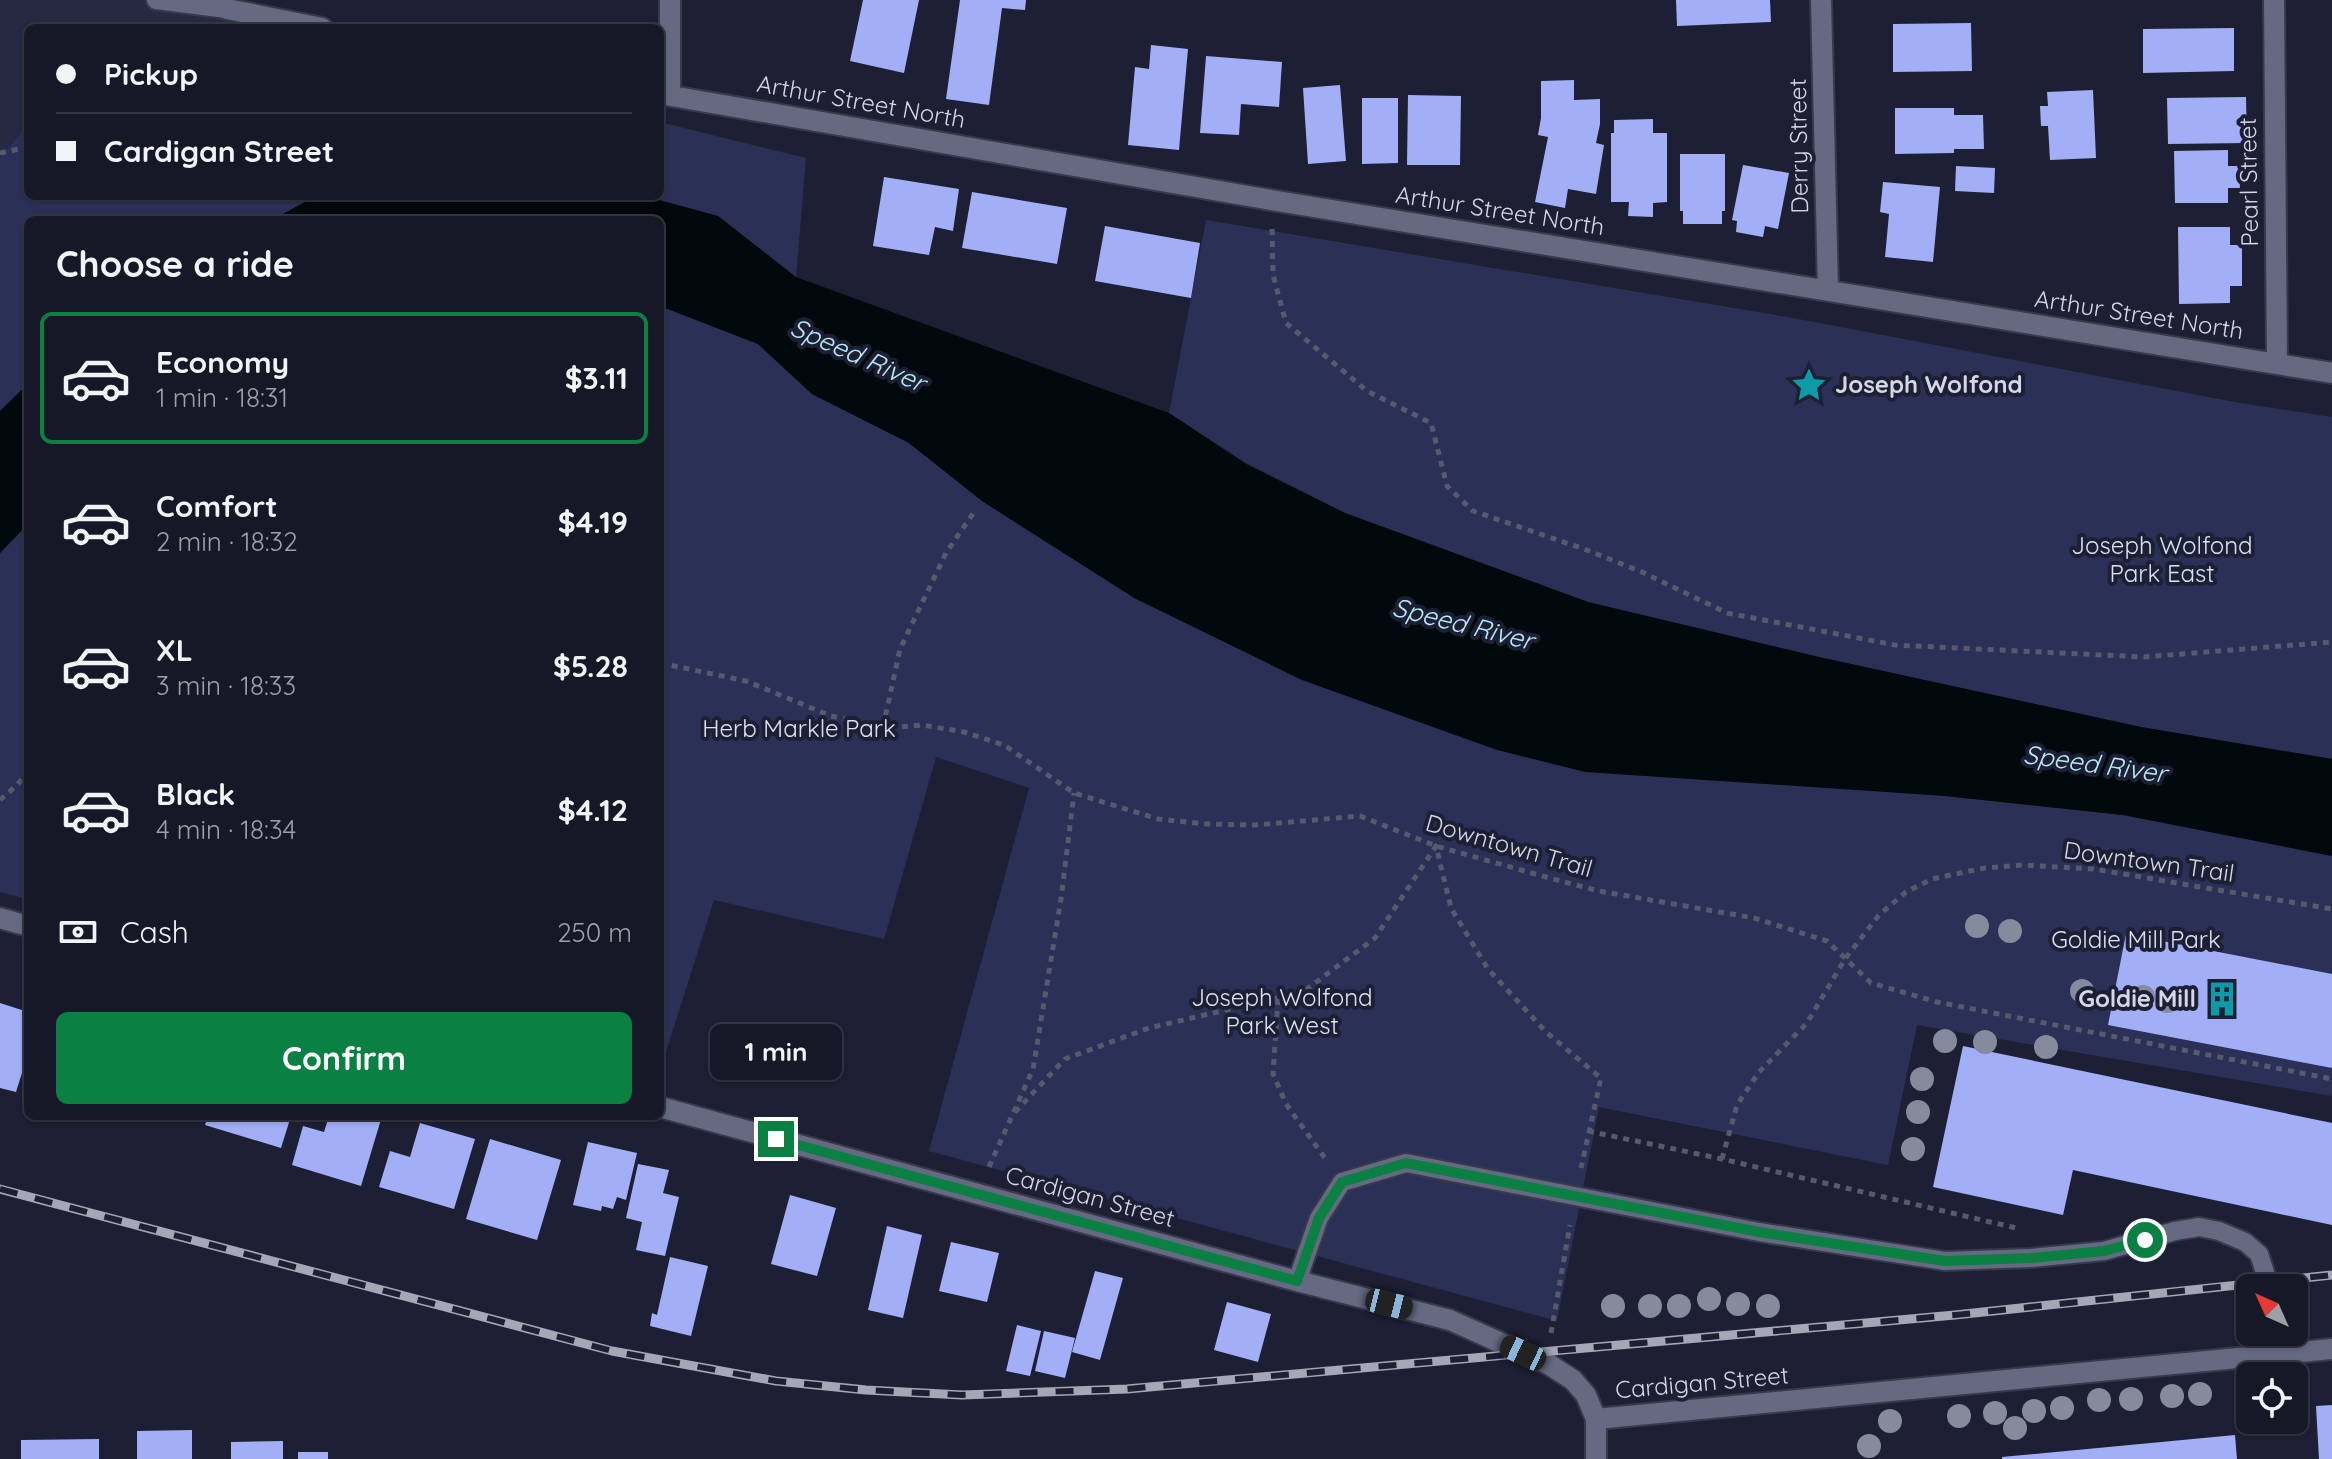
<!DOCTYPE html>
<meta charset="utf-8">
<style>
body{margin:0;font-family:Quicksand,sans-serif;background:#232533;color:#f1f3f6;height:100vh;display:flex;flex-direction:column;font-size:30px;white-space:nowrap}
*{box-sizing:border-box;margin:0}
p{font-size:26px;color:#9ea0a7}
.icon{flex:none;width:44px;height:44px;fill:none;stroke:currentColor;stroke-width:2;stroke-linecap:round;stroke-linejoin:round}
.map{position:relative;flex:1;overflow:hidden}
.drawer{position:absolute;left:24px;top:216px;width:640px;height:904px;display:flex;flex-direction:column;background:#161827;border-radius:12px;box-shadow:0 2px 6px #0004,0 0 0 2px #353744}
.drawer>*{flex:none}
.top-card{position:absolute;left:24px;top:24px;width:640px;height:176px;border-radius:12px;box-shadow:0 2px 6px #0004,0 0 0 2px #353744;display:grid;align-content:center;height:176px;padding:0 32px;background:#161827}
.needle{width:52px;rotate:315deg}
.controls{position:absolute;left:2236px;top:1274px;display:grid;gap:16px}
.controls a{display:grid;place-items:center;width:72px;height:72px;border-radius:12px;background:#161827;box-shadow:0 2px 6px #0004,0 0 0 2px #353744;font-size:40px}
.end{position:absolute;width:36px;height:36px;margin:-18px;border:10px solid #0b8043;background:#fff;box-shadow:0 0 0 4px #fff}
.from{border-radius:50%}
.bubble{position:absolute;height:56px;border-radius:12px;background:#161827;box-shadow:0 2px 6px #0004,0 0 0 2px #353744;font-size:26px;font-weight:700;line-height:56px;text-align:center}
.car{position:absolute;width:24px;height:48px;margin:-24px -12px;border-radius:10px;box-shadow:0 0 6px 2px #0007;background:linear-gradient(#222 24%,#8ab4d8 0 40%,#222 0 76%,#8ab4d8 0 86%,#222 0)}
.top-card b{display:flex;align-items:center;gap:28px;height:76px;font-size:30px}
.top-card b+b{border-top:2px solid #353744}
.top-card i{width:20px;height:20px;background:#f1f3f6}
ul{padding:0;list-style:none}
li{display:flex;align-items:center;gap:24px;height:132px;margin:0 16px 12px;padding:0 16px;border:4px solid transparent;border-radius:12px}
li div{flex:1}
li b{display:block;font-size:30px}
li em{font-style:normal;font-weight:700}
li.selected{border-color:#0b8043}
li>.icon{width:72px;height:72px;stroke-width:1.5}
h2{padding:0 32px;font-size:36px;line-height:96px}
.pay{display:flex;align-items:center;gap:20px;height:88px;padding:0 32px;font-size:30px}
.pay p{margin-inline-start:auto}
.primary-button{display:flex;gap:16px;margin-top:auto;padding:16px 32px}
.primary-button a{flex:1;height:92px;border-radius:12px;background:#0b8043;color:#fff;font-size:32px;font-weight:700;line-height:92px;text-align:center}
.map>svg:first-child{display:block}
.built{fill:#252942}
.green{fill:#2b3057}
.water{fill:#01090c}
.building{fill:#a2aff6}
.lines{fill:none;stroke-linecap:round;stroke-linejoin:round}
.service-casing{stroke:#383a4b;stroke-width:22}
.minor-casing{stroke:#383a4b;stroke-width:24}
.tertiary-casing{stroke:#383a4b;stroke-width:24}
.path{stroke:#575a6c;stroke-width:5;stroke-dasharray:6 6;stroke-linecap:butt}
.service{stroke:#656982;stroke-width:18}
.minor{stroke:#656982;stroke-width:20}
.tertiary{stroke:#656982;stroke-width:20}
.rail-casing{stroke:#a4a7b6;stroke-width:9}
.rail{stroke:#1d2034;stroke-width:6;stroke-dasharray:18;stroke-linecap:butt}
.tree{fill:#868a9d}
.route{stroke:#0b8043;stroke-width:10}
.labels{text-anchor:middle;stroke-width:8;stroke-linejoin:round;paint-order:stroke}
.street-label{font-size:24px;fill:#d4d7e5;stroke:#1d2034}
.poi-label{font-size:24px;font-weight:bold;fill:#d4d7e5;stroke:#1d2034;text-anchor:start}
.park-label{font-size:24px;fill:#dbe0f3;stroke:#1d2034}
.water-label{font-size:26px;font-style:italic;fill:#b8e9f6;stroke:#1d2034}
</style>
<div class="map">
<svg width="2332" height="1459" viewBox="0 0 2332 1459">
<rect width="100%" height="100%" fill="#1d2034"/>
<!-- built -->
<path class="built" d="M0,0H228V28H28V220L0,391Z"/>
<!-- green -->
<path class="green" d="M660,122L806,158L796,277L718,216L644,196H660Z
M28,125V196H316L272,220H28V384L0,411V158Z
M1206,220L1793,318L2240,403L2332,417V759L2141,727L1819,657L1588,602L1345,513L1246,463L1169,413Z
M660,306L758,344L812,394L909,443L982,501L1136,599L1945,796L2123,815L2332,856V1096L1917,1025L1888,1165L1599,1107L1557,1321L929,1151L1029,788L936,757L884,939L714,900L660,1071Z
M28,524V899L0,892V553Z"/>
<!-- water -->
<path class="water" d="M316,196H644L718,216L796,277L1169,413L1246,464L1345,513L1588,602L1819,657L2141,727L2332,759V856L2123,815L1945,796L1585,772L1497,750L1302,680L1136,599L982,501L909,443L812,394L758,344L660,306V220H272Z
M28,384V524L0,553V411Z"/>
<!-- building -->
<path class="building" d="M863,0H919L904,73L850,61Z
M960,0H1026L1025,10L1002,8L989,105L946,99Z
M1676,0H1770L1771,22L1677,26Z
M1971,23L1972,71L1893,72V24Z
M2234,28V71L2143,73V29Z
M1151,45L1188,49L1179,150L1128,145L1135,67L1149,69Z
M1206,56L1282,62L1279,107L1241,104L1239,135L1200,133Z
M1574,80V100L1600,99V124L1596,143L1604,145L1596,194L1568,189L1565,208L1535,202L1548,137L1538,135L1541,118V81Z
M1340,85L1346,161L1308,164L1303,88Z
M2093,90L2096,158L2050,160L2048,126H2041L2040,106H2048L2047,92Z
M1408,95L1461,96L1460,165H1407Z
M2246,97L2247,143L2168,144L2167,98Z
M1362,98H1398V163L1362,164Z
M1895,108H1954V115H1983L1984,149H1954V153L1895,154Z
M1653,119V133H1667V202L1653,203V217L1628,216L1629,202H1611V133H1614V120Z
M2228,150V166H2239L2240,188H2228V203H2175L2174,151Z
M1680,154H1725V211H1722V224H1683V211H1680Z
M1743,165L1789,173L1778,229L1765,226L1763,237L1736,232L1737,221L1732,220Z
M1956,166L1995,168L1994,193L1955,191Z
M884,177L959,189L953,231L935,227L929,255L873,246Z
M1883,182L1940,187L1933,262L1885,257L1889,214L1880,212Z
M972,192L1067,208L1057,264L962,248Z
M1105,226L1200,243L1191,298L1095,281Z
M2178,227H2230V245H2242V286H2230V303L2179,304Z
M2126,934L2332,974V1068L2108,1025Z
M0,1003L28,1012V1054L16,1092L0,1088Z
M1963,1046L2332,1123V1225L2073,1170L2063,1215L1933,1187Z
M208,1116H291L281,1148L205,1125Z
M329,1116H382L361,1186L292,1165L303,1126L324,1132Z
M420,1123L475,1139L454,1209L379,1187L390,1151L410,1157Z
M490,1139L561,1160L537,1240L466,1219Z
M588,1142L637,1153L626,1200L617,1197L613,1209L602,1206L601,1211L573,1205Z
M638,1164L669,1170L663,1193L679,1197L665,1256L636,1250L642,1222L626,1218Z
M790,1195L836,1208L817,1276L771,1264Z
M887,1226L922,1235L903,1318L868,1310Z
M951,1242L999,1253L987,1302L939,1291Z
M670,1257L708,1266L691,1336L650,1326L652,1313L657,1315Z
M1095,1271L1123,1278L1100,1360L1072,1352Z
M1227,1302L1271,1314L1258,1362L1214,1350Z
M1017,1325L1041,1331L1030,1376L1006,1371Z
M1044,1331L1075,1338L1065,1378L1035,1371Z
M2332,1405V1459H2319L2316,1406Z
M192,1430V1459H137V1431Z
M2235,1435L2237,1459H2002V1457Z
M99,1439V1459H21V1440Z
M283,1441V1459H231V1442Z
M298,1452H328V1459H298Z"/>
<g class="lines">
<!-- service casing -->
<g class="service-casing">
<path id="service" d="M156,0L227,9
M1297,1281L1319,1218L1342,1182L1406,1163L1759,1232L1945,1261L2031,1258L2104,1251L2175,1231L2199,1227L2219,1231L2245,1242L2259,1254L2270,1288
M2275,1332L2277,1355"/>
</g>
<!-- minor casing -->
<g class="minor-casing">
<path id="minor" d="M1821,0L1828,290
M2274,0L2277,363
M227,9L322,28
M660,94L1271,200L2332,373
M670,96V0
M0,918L28,926
M660,1107L1297,1281L1450,1320L1550,1365L1573,1380L1586,1395L1596,1419L2332,1349"/>
</g>
<!-- tertiary casing -->
<g class="tertiary-casing">
<path id="tertiary" d="M1596,1419V1459"/>
</g>
<!-- path -->
<path class="path" d="M0,153L28,147
M1272,229L1273,275L1286,323L1367,391L1431,423L1447,486L1473,511L1584,549L1642,572L1727,613L1895,645L2144,657L2332,642
M660,663L746,681L831,716L887,728L922,725L964,732L1004,745L1074,793L1158,819L1206,824L1256,825L1360,816L1436,846L1553,879L1599,891L1754,918L1827,941L1871,983L1937,1002L2332,1079
M883,727L900,649L946,553L976,509
M0,800L17,785L28,772
M1278,999L1273,1074L1286,1104L1327,1161
M1015,1112L1065,1059L1149,1028L1303,992L1375,938L1436,846L1451,908L1488,969L1546,1032L1601,1078L1581,1168
M1588,1131L1722,1159L2016,1228
M1722,1159L1737,1105L1759,1072L1807,1023L1845,959L1879,915L1906,892L1932,879L1984,868L2022,865L2093,869L2332,909
M989,1167L1033,1069L1061,899L1074,793
M1551,1333L1570,1225"/>
<!-- service -->
<use href="#service" class="service"/>
<!-- minor -->
<use href="#minor" class="minor"/>
<!-- tertiary -->
<use href="#tertiary" class="tertiary"/>
<!-- rail casing -->
<g class="rail-casing">
<path id="rail" d="M0,1189L612,1351L776,1381L866,1390L962,1395L1127,1389L1955,1315L2332,1275"/>
</g>
<!-- rail -->
<use href="#rail" class="rail"/>
</g>
<!-- trees -->
<g class="tree">
<circle cx="1977" cy="926" r="12"/>
<circle cx="2010" cy="931" r="12"/>
<circle cx="2082" cy="991" r="12"/>
<circle cx="2143" cy="997" r="12"/>
<circle cx="2167" cy="1001" r="12"/>
<circle cx="1945" cy="1041" r="12"/>
<circle cx="1985" cy="1042" r="12"/>
<circle cx="2046" cy="1047" r="12"/>
<circle cx="1922" cy="1079" r="12"/>
<circle cx="1918" cy="1112" r="12"/>
<circle cx="1913" cy="1149" r="12"/>
<circle cx="1709" cy="1299" r="12"/>
<circle cx="1738" cy="1304" r="12"/>
<circle cx="1613" cy="1306" r="12"/>
<circle cx="1650" cy="1306" r="12"/>
<circle cx="1679" cy="1306" r="12"/>
<circle cx="1768" cy="1306" r="12"/>
<circle cx="2200" cy="1394" r="12"/>
<circle cx="2172" cy="1396" r="12"/>
<circle cx="2131" cy="1399" r="12"/>
<circle cx="2099" cy="1400" r="12"/>
<circle cx="2062" cy="1408" r="12"/>
<circle cx="2034" cy="1411" r="12"/>
<circle cx="1995" cy="1413" r="12"/>
<circle cx="1959" cy="1416" r="12"/>
<circle cx="1890" cy="1421" r="12"/>
<circle cx="2015" cy="1428" r="12"/>
<circle cx="1869" cy="1446" r="12"/>
</g>
<g class="lines">
<!-- route -->
<path class="route" d="M776,1139L1297,1281L1319,1218L1342,1182L1406,1163L1759,1232L1945,1261L2031,1258L2104,1251L2145,1240"/>
</g>
<!-- icons -->
<defs>
<g id="sight-bare" transform="scale(2.76)"><path d="M0-6L1.8-2.2L6-1.7L2.9 1.2L3.7 5.4L0 3.3L-3.7 5.4L-2.9 1.2L-6-1.7L-1.8-2.2Z" fill="#0f9aa8" stroke="#1d2034" stroke-width="2.5" paint-order="stroke"/></g>
<g id="building-bare" transform="scale(2.76)"><path d="M-4-6H4V6H1V3H-1V6H-4ZM-2.5-4.3h1.7v1.8h-1.7ZM.8-4.3h1.7v1.8H.8ZM-2.5-1h1.7V.8h-1.7ZM.8-1h1.7V.8H.8Z" fill="#0f9aa8" stroke="#1d2034" stroke-width="2.5" paint-order="stroke"/></g>
</defs>
<g fill-rule="evenodd">
<use href="#sight-bare" x="1809" y="385"/>
<use href="#building-bare" x="2222" y="999"/>
</g>
<g class="labels">
<!-- street labels -->
<g class="street-label">
<text transform="translate(861 102) rotate(10)" y="8">Arthur Street North</text>
<text transform="translate(1799 146) rotate(-91)" y="8">Derry Street</text>
<text transform="translate(2249 182) rotate(-91)" y="8">Pearl Street</text>
<text transform="translate(1500 211) rotate(9)" y="8">Arthur Street North</text>
<text transform="translate(2139 315) rotate(9)" y="8">Arthur Street North</text>
<text transform="translate(1509 846) rotate(16)" y="8">Downtown Trail</text>
<text transform="translate(2149 862) rotate(8)" y="8">Downtown Trail</text>
<text transform="translate(1090 1197) rotate(15)" y="8">Cardigan Street</text>
<text transform="translate(1702 1383) rotate(-5)" y="8">Cardigan Street</text>
</g>
<!-- poi labels -->
<g class="poi-label">
<text x="1835" y="393">Joseph Wolfond</text>
<text x="2196" y="1007" text-anchor="end">Goldie Mill</text>
</g>
<!-- park labels -->
<g class="park-label">
<text x="2162" y="554">Joseph Wolfond<tspan x="2162" dy="28">Park East</tspan></text>
<text x="799" y="737">Herb Markle Park</text>
<text x="2136" y="948">Goldie Mill Park</text>
<text x="1282" y="1006">Joseph Wolfond<tspan x="1282" dy="28">Park West</tspan></text>
</g>
<!-- water labels -->
<g class="water-label">
<text transform="translate(858 355) rotate(24)" y="9">Speed River</text>
<text transform="translate(1463 624) rotate(14)" y="9">Speed River</text>
<text transform="translate(2095 764) rotate(8)" y="9">Speed River</text>
</g>
</g>
</svg>
<div class="controls">
<a><svg class="needle" viewBox="-14 -14 28 28"><path d="M0-13l5 13h-10z" fill="#e53935"/><path d="M0 13l5-13h-10z" fill="#9ea0a7"/></svg></a>
<a><svg class="icon" aria-label="locate" viewBox="0 0 24 24"><circle cx="12" cy="12" r="6"/><path d="M12 2v4M12 18v4M2 12h4M18 12h4"/></svg></a>
</div>
<i class="end from" style="left:2145px;top:1240px"></i>
<i class="end" style="left:776px;top:1139px"></i>
<div class="bubble" style="left:710px;top:1024px;width:132px">1 min</div>
<i class="car" style="left:1389px;top:1304px;rotate:104deg"></i>
<i class="car" style="left:1523px;top:1353px;rotate:295deg"></i>
<div class="top-card">
<b><i class="from"></i>Pickup</b>
<b><i></i>Cardigan Street</b>
</div>
<section class="drawer">
<h2>Choose a ride</h2>
<ul>
<li class="selected"><svg class="icon" aria-label="car" viewBox="0 0 24 24"><path d="M5 17H2v-5l4-1 3-4h7l3 4 3 1v5h-3M9 17h6M6 11h13"/><circle cx="7" cy="17" r="2"/><circle cx="17" cy="17" r="2"/></svg><div><b>Economy</b><p>1 min · 18:31</p></div><em>$3.11</em></li>
<li><svg class="icon" aria-label="car" viewBox="0 0 24 24"><path d="M5 17H2v-5l4-1 3-4h7l3 4 3 1v5h-3M9 17h6M6 11h13"/><circle cx="7" cy="17" r="2"/><circle cx="17" cy="17" r="2"/></svg><div><b>Comfort</b><p>2 min · 18:32</p></div><em>$4.19</em></li>
<li><svg class="icon" aria-label="car" viewBox="0 0 24 24"><path d="M5 17H2v-5l4-1 3-4h7l3 4 3 1v5h-3M9 17h6M6 11h13"/><circle cx="7" cy="17" r="2"/><circle cx="17" cy="17" r="2"/></svg><div><b>XL</b><p>3 min · 18:33</p></div><em>$5.28</em></li>
<li><svg class="icon" aria-label="car" viewBox="0 0 24 24"><path d="M5 17H2v-5l4-1 3-4h7l3 4 3 1v5h-3M9 17h6M6 11h13"/><circle cx="7" cy="17" r="2"/><circle cx="17" cy="17" r="2"/></svg><div><b>Black</b><p>4 min · 18:34</p></div><em>$4.12</em></li>
</ul>
<div class="pay"><svg class="icon" aria-label="cash" viewBox="0 0 24 24"><path d="M3 7h18v10H3z"/><circle cx="12" cy="12" r="2"/></svg>Cash<p>250 m</p></div>
<div class="primary-button"><a>Confirm</a></div>
</section>
</div>
